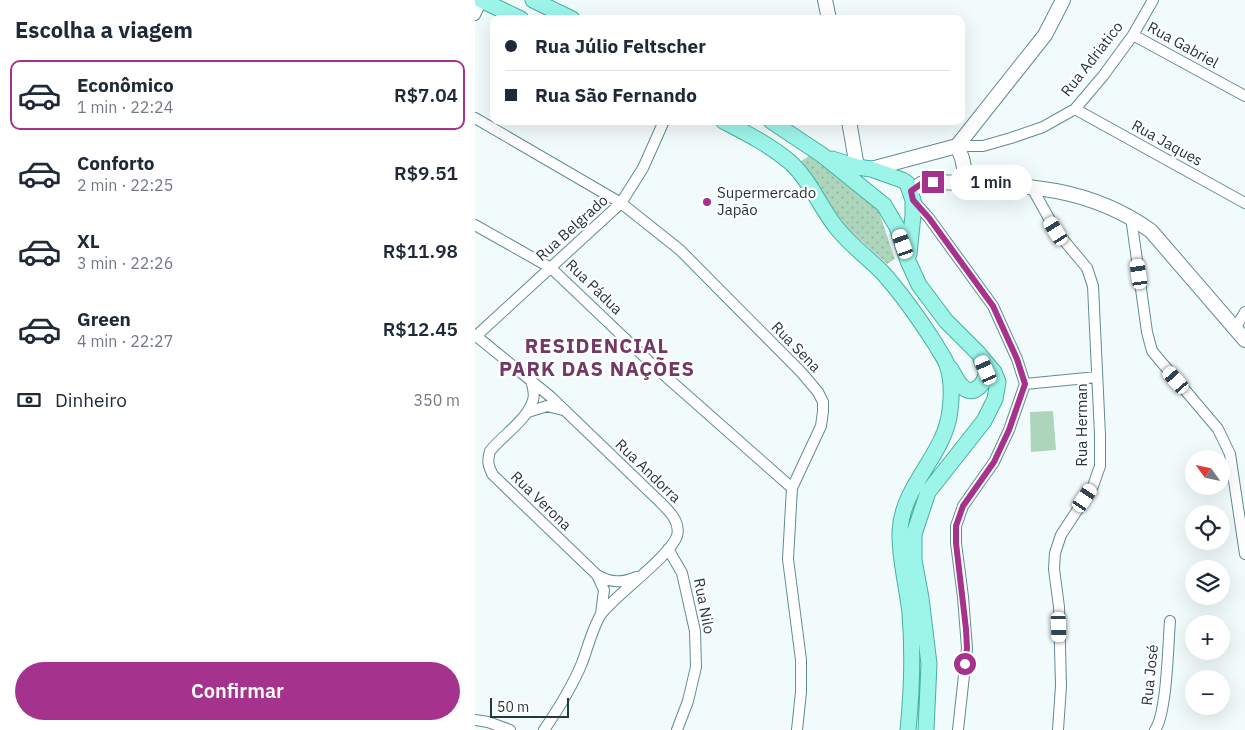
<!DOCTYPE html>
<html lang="pt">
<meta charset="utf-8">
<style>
body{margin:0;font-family:"IBM Plex Sans",sans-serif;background:#f6f6f7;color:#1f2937;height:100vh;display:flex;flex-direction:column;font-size:19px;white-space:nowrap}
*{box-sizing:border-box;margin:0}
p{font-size:16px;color:#747a83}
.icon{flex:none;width:28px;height:28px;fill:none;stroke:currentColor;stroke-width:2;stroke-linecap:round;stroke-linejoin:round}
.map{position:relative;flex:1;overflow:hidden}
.side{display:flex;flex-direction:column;background:#fff;width:475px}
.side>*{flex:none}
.hud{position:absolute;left:15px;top:15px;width:475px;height:110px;border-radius:10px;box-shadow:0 5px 20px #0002;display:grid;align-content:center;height:110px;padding:0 15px;background:#fff}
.needle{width:32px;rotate:303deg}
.tools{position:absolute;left:710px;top:450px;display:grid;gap:10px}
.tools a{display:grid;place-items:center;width:45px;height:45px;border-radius:50%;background:#fff;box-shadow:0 5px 20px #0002;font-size:25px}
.scale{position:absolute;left:15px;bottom:12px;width:79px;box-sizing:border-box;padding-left:5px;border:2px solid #25373a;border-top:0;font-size:14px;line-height:18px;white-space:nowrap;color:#25373a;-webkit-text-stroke:4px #fff;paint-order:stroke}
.end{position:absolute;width:22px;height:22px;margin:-11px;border:6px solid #a5338e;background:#fff;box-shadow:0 0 0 2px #fff}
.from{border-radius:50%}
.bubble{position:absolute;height:35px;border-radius:18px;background:#fff;box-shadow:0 5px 20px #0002;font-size:16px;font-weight:600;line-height:35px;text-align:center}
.car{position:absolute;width:15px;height:30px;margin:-15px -8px;border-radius:6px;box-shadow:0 0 4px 1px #0007;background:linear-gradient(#fff 24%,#345 0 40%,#fff 0 76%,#345 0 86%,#fff 0)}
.hud b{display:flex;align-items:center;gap:18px;height:48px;font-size:19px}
.hud b+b{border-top:1px solid #e0e1e3}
.hud i{width:12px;height:12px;background:#1f2937}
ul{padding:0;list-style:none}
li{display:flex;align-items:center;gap:15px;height:70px;margin:0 10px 8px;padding:0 5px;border:2px solid transparent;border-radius:10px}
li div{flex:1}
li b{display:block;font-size:19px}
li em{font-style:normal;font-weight:600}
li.active{border-color:#a5338e}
li>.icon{width:45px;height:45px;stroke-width:1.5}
h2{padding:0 15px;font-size:22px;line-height:60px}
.pay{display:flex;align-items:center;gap:12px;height:55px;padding:0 15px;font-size:19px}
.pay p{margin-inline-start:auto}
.primary-button{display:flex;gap:10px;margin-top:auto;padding:10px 15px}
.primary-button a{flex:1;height:58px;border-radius:30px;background:#a5338e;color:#fff;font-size:20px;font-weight:600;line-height:58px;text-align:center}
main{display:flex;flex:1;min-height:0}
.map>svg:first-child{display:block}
.grass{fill:url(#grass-dots)}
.pitch{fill:#acd5bc}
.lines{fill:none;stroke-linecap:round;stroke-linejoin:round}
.street-casing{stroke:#618c93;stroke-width:12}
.secondary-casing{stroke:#618c93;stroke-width:16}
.primary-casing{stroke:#49afa3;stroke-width:17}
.street{stroke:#fff;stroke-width:10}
.secondary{stroke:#fff;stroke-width:14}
.primary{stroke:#9df5ea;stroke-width:15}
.route{stroke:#a5338e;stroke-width:6}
.poi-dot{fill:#a5338e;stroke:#fff;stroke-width:2}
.labels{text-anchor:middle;stroke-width:4.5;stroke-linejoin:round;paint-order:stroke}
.street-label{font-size:15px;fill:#25373a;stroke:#fff}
.poi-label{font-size:15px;fill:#25373a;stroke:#fff;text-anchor:start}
.district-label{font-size:20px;font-weight:bold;letter-spacing:1px;fill:#723964;stroke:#fff}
</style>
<main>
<section class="side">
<h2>Escolha a viagem</h2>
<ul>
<li class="active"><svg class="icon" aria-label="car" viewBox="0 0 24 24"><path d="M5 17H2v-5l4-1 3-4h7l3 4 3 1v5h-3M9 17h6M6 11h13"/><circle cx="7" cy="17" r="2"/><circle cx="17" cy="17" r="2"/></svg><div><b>Econômico</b><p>1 min · 22:24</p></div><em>R$7.04</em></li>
<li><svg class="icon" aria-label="car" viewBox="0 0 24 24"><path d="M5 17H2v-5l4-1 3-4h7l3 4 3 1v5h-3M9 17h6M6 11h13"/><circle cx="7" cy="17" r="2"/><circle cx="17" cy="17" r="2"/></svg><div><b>Conforto</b><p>2 min · 22:25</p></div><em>R$9.51</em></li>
<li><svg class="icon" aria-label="car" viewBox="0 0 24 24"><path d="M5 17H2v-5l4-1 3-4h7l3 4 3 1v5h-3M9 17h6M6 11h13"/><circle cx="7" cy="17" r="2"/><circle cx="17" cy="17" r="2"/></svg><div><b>XL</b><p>3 min · 22:26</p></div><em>R$11.98</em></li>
<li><svg class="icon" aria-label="car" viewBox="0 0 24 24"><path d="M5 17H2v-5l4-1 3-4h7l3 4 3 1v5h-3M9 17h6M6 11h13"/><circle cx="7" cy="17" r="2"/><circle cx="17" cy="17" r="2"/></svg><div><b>Green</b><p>4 min · 22:27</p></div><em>R$12.45</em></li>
</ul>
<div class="pay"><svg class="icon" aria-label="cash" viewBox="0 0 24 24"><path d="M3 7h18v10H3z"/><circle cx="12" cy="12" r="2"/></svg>Dinheiro<p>350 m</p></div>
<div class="primary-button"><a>Confirmar</a></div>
</section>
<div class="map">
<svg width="770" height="730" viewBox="0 0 770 730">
<defs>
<pattern id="grass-dots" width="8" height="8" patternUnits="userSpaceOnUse" patternTransform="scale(1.25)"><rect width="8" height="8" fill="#acd5bc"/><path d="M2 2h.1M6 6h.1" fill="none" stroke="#94b7a2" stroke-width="1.8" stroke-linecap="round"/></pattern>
</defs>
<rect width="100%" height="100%" fill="#f2fbfc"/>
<!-- grass -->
<path class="grass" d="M334,156L402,206L420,259L412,264L373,229L323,163Z"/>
<!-- pitch -->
<path class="pitch" d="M578,411L581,450L556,452L555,412Z"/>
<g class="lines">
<!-- street casing -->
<g class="street-casing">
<path id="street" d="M0,15L7,0
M658,35L770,96
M600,109L770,203
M0,118L146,203L205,250L326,372L343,392L348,402V411L346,426L317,488L313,559L326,660V692L322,730
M482,146H508L536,138L568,127L600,109L628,76L658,35L678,0
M556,186L581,231L612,268L618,286L625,435V466L618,486L586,535L580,553L579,569L584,607L586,686L583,730
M438,200L454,218L518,306L542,359L550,384L534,430L519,462L488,506L481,526V543L488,597L492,648L483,730
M656,217L672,332L677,351L743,429L755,454L770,554
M0,225L76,268L180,367L317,488
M760,329L770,312
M0,335L76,397L183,500C193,510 206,521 202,536C195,556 143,593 127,613C119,623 112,650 107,663C97,687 84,708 69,730
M0,337L146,203L168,168L189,121
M56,381C58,387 60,394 58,400C53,419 28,435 15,451C12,461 13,466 18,475L122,575L129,590L126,614
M550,384L622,377
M53,412L72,406L88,410
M193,549L207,573L220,631L221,667L213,701L202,730
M122,575C136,583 147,583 161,577
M0,720L13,722L35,730
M680,730C692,713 693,645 695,621"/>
</g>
<!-- secondary casing -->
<g class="secondary-casing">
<path id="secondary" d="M350,0L354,19
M374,121L382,167
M482,146L570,35L588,0
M482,146L487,158L492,182
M396,169L482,146
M436,191L446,184L458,182C537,185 608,182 676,231L770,340"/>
</g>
<!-- primary casing -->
<g class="primary-casing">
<path id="primary" d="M6,0L46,19
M58,0L97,19
M248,121C271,133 295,145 315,162C335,180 345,207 361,227C374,244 392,257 407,272C427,294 445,320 461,345C464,351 470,358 472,365C477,379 477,395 475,410C471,454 427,485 425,531C424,558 432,585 435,613C438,652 437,691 433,730
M296,121L347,155L409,205L422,227L433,261L444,285L471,321L503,353L519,372L523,382L520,399L509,421L453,492L439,534V560L446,598L454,664L451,730
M357,159L382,167L396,169L427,180L432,183L438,200V215L434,254
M475,368C479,374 483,384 489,388C500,397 512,381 511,370C510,367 507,362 506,359"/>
</g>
<!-- street -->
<use href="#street" class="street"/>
<!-- secondary -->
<use href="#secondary" class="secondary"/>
<!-- primary -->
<use href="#primary" class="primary"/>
</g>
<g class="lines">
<!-- route -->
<path class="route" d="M458,182L446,184L436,191L438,200L454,218L518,306L542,359L550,384L534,430L519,462L488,506L481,526V543L491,629L492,648L490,664"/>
</g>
<!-- markers -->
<circle class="poi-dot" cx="232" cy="202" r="5"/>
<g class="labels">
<!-- street labels -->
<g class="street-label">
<text transform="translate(708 45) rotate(29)" y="5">Rua Gabriel</text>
<text transform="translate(617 59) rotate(-52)" y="5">Rua Adriatico</text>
<text transform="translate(692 143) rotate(29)" y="5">Rua Jaques</text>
<text transform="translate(97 228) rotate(-42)" y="5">Rua Belgrado</text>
<text transform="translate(119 287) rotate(44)" y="5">Rua Pádua</text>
<text transform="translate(321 347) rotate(46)" y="5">Rua Sena</text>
<text transform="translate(607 425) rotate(-90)" y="5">Rua Herman</text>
<text transform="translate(173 471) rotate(44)" y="5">Rua Andorra</text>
<text transform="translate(66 501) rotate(44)" y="5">Rua Verona</text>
<text transform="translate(229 606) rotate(79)" y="5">Rua Nilo</text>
<text transform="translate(675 675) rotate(-84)" y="5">Rua José</text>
</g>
<!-- poi labels -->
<g class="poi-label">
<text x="242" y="198">Supermercado<tspan x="242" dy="17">Japão</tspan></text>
</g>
<!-- district labels -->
<g class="district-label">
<text x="122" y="353">RESIDENCIAL<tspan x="122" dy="23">PARK DAS NAÇÕES</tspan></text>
</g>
</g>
</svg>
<div class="tools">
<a><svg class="needle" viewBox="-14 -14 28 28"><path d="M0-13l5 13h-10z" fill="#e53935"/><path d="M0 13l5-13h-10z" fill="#747a83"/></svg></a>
<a><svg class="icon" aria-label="locate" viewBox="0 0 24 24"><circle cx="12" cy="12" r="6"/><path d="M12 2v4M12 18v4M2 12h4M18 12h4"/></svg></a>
<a><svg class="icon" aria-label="layers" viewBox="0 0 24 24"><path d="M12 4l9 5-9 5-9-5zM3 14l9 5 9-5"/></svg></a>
<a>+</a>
<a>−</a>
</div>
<div class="scale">50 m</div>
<i class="end from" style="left:490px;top:664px"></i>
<i class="end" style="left:458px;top:182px"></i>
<div class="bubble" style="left:475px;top:165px;width:82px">1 min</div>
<i class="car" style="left:581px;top:231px;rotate:328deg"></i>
<i class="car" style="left:428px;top:244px;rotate:341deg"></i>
<i class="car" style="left:664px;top:274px;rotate:352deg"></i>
<i class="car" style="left:511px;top:370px;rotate:336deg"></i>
<i class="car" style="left:701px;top:380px;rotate:319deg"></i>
<i class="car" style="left:610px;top:498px;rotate:34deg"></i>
<i class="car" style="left:584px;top:627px;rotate:178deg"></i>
<div class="hud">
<b><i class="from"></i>Rua Júlio Feltscher</b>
<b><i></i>Rua São Fernando</b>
</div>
</div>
</main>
